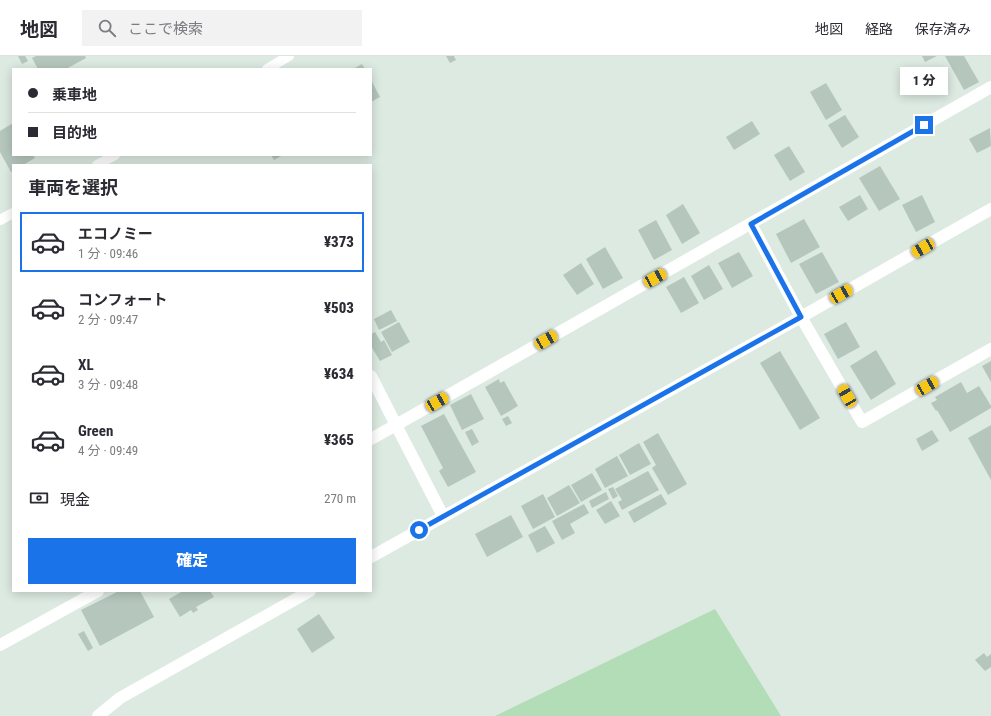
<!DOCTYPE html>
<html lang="ja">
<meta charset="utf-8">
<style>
body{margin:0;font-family:"Roboto Condensed","Noto Sans JP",sans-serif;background:#f2f2f3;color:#2b2b33;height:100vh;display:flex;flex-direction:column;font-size:15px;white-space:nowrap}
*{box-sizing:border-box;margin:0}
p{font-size:13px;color:#7c7c81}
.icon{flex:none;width:22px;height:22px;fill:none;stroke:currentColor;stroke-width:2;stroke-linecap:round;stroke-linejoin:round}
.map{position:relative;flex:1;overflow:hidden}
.panel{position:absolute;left:12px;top:108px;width:360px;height:428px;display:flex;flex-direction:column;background:#fff;border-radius:0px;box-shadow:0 2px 10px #0003}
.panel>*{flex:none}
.top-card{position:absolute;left:12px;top:12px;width:360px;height:88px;border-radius:0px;box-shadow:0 2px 10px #0003;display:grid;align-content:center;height:88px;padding:0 16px;background:#fff}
.end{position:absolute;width:18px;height:18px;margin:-9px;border:5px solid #1a73e8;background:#fff;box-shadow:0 0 0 2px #fff}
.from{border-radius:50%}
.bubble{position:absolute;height:28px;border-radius:0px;background:#fff;box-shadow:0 2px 10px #0003;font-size:13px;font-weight:800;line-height:28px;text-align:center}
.car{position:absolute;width:12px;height:24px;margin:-12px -6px;border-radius:5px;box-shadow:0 0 3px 1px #0007;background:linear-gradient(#f5c518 24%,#345 0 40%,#f5c518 0 76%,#345 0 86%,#f5c518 0)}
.top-card b{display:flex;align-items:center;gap:14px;height:38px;font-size:15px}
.top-card b+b{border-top:1px solid #e1e1e2}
.top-card i{width:10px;height:10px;background:#2b2b33}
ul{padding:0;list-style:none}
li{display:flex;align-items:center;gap:12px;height:60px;margin:0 8px 6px;padding:0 8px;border:2px solid transparent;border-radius:0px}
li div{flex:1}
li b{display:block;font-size:15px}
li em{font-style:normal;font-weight:800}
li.active{border-color:#1a73e8}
li>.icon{width:36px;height:36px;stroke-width:1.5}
h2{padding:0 16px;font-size:18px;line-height:48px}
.pay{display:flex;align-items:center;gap:10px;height:44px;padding:0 16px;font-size:15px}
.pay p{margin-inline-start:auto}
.button{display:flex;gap:8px;margin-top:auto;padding:8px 16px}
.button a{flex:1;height:46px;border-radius:0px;background:#1a73e8;color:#fff;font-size:16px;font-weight:800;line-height:46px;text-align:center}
header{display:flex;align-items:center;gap:24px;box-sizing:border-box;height:56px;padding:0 20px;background:#fff;border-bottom:1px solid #e1e1e2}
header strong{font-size:19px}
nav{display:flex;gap:22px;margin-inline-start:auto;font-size:14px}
.search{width:280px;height:36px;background:#f2f2f3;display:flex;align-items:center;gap:10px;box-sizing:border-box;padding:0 14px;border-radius:0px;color:#7c7c81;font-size:15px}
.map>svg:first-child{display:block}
.green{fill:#b3ddb6}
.building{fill:#b5c7bc}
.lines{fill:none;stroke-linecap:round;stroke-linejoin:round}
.lane{stroke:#fff;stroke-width:10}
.street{stroke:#fff;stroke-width:12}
.route{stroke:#1a73e8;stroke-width:5}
</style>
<header>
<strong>地図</strong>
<div class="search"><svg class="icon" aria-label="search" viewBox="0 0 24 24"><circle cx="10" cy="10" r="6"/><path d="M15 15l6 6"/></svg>ここで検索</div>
<nav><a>地図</a><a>経路</a><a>保存済み</a></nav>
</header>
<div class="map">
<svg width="991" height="660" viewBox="0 0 991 660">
<rect width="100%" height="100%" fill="#dceae1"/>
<!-- green -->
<path class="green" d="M715,553L781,660H495Z"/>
<!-- building -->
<path class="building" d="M18,0H25L28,5L22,8Z
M36,0H85L86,2L66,13H38L32,2Z
M446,0H454L456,4L450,7Z
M922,0H937L925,6Z
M945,0H964L979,26L964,34Z
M362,8L365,13H353Z
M371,24L380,41L371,46Z
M826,27L842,54L826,64L810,36Z
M845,59L859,81L842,92L828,69Z
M752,65L760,78L734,94L726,81Z
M13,67V99H33L35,102L23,109H13V115L11,116L0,96V75Z
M990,72L991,90L977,97L969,83Z
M789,90L805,116L790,125L774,99Z
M271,99H283L274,104Z
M880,110L900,143L879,155L859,122Z
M860,139L868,153L848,165L839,151Z
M922,139L935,166L916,176L902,149Z
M683,148L700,177L682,188L666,159Z
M804,163L820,191L791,207L776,178Z
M656,164L672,194L654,204L638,174Z
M605,191L623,222L603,233L586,203Z
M739,196L753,220L732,232L718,207Z
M822,196L839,226L816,238L799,208Z
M581,207L594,228L577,239L563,219Z
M709,209L723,233L704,244L691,220Z
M684,221L699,247L681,257L666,231Z
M391,254L397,265L379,274L374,263Z
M399,266L410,286L392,296L381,276Z
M846,266L860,291L838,303L824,278Z
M375,276L381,286L384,284L392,299L380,305L371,290V278Z
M876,294L896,328L871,344L850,310Z
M780,295L820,362L800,374L760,307Z
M991,305V326L982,310Z
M499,323L500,327L504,325L518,350L501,360L485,331Z
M961,326L967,337L979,330L991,350V352L950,376L937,354L936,355L931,347L937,344L935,341Z
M471,338L484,363L462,374L450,349Z
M444,358L476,416L448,431L439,415L443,412L421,370Z
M508,360L512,367L506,370L502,363Z
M991,369V424L968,382Z
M472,373L479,386L472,390L465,376Z
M932,374L939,385L922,395L916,383Z
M658,377L687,428L668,439L652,412L656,409L643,386Z
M639,387L651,408L630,419L619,399Z
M617,400L628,420L605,432L595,413Z
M648,415L659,434L622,454L618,446L622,444L615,433Z
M592,417L602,434L581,446L571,429Z
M569,429L580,447L557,460L547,442Z
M613,431L618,440L613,443L608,433Z
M606,436L609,443L592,452L589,445Z
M543,438L555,461L533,473L521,450Z
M661,438L667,448L634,467L628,456Z
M611,445L620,460L605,468L596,454Z
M584,448L589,457L570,468L575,477L562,484L552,465Z
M511,459L523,481L487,501L475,478Z
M545,470L555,487L537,497L528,479Z
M119,535H140L154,561L100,590L81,554Z
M183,535H210L214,541L196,551L198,554L193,557L191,554L180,561L169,543Z
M319,558L335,582L312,597L297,573Z
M84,575L93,592L88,595L78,578Z
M984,597L987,601L991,598V611L985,615L975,604Z"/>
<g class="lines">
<!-- lane -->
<path class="lane" d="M267,13L289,0
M97,109L115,99
M0,164L13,157"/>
<!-- street -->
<path class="street" d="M751,168L801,261L862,366L991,293
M371,320L396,369L371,383
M443,460L396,369L991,31
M371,501L801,261L991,153
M0,589L98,535
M98,660L120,642L310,535"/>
</g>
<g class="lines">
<!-- route -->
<path class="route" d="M419,474L801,261L751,168L924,69"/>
</g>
</svg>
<i class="end from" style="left:419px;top:474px"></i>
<i class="end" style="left:924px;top:69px"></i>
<div class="bubble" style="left:900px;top:11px;width:48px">1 分</div>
<i class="car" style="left:923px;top:192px;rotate:240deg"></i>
<i class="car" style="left:655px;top:222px;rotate:61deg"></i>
<i class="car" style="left:841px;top:238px;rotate:60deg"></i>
<i class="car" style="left:546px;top:284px;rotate:60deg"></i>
<i class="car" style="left:927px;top:330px;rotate:60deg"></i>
<i class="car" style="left:847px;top:340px;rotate:330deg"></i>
<i class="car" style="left:437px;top:346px;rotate:60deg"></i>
<div class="top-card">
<b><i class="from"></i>乗車地</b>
<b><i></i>目的地</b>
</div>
<section class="panel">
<h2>車両を選択</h2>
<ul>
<li class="active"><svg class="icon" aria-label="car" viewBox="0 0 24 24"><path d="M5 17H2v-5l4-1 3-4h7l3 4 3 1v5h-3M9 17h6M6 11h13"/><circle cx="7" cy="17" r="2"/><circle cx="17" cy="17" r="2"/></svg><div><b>エコノミー</b><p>1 分 · 09:46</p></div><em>¥373</em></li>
<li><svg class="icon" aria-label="car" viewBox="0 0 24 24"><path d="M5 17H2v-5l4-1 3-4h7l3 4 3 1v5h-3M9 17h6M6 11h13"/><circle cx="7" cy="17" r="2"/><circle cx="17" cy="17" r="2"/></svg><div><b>コンフォート</b><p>2 分 · 09:47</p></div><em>¥503</em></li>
<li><svg class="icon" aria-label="car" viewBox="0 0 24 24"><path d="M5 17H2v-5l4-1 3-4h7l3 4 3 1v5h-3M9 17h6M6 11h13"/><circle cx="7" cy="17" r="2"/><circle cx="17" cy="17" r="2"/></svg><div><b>XL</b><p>3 分 · 09:48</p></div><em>¥634</em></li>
<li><svg class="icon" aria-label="car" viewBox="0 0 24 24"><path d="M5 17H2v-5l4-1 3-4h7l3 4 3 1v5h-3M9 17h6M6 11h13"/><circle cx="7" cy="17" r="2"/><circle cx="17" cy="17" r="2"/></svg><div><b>Green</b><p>4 分 · 09:49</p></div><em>¥365</em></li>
</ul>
<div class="pay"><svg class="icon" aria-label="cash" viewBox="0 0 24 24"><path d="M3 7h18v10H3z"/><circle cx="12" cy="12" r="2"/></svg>現金<p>270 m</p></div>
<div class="button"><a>確定</a></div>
</section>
</div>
